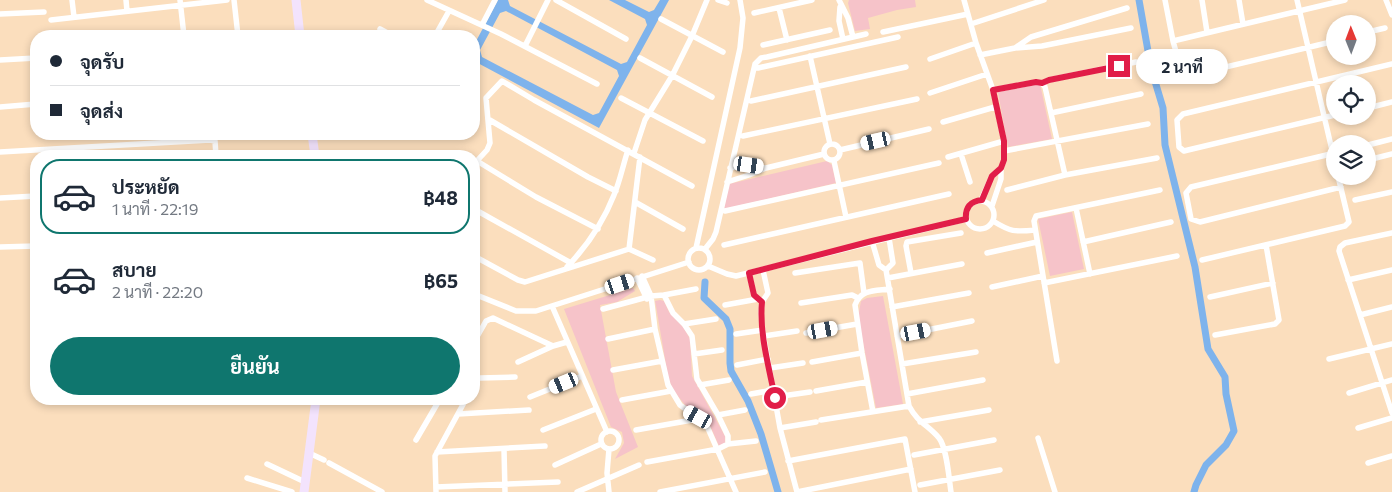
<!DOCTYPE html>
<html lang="th">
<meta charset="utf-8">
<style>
body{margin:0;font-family:Commissioner,Sarabun,sans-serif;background:#f6f6f7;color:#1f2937;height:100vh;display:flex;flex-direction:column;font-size:19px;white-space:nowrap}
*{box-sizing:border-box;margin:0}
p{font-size:16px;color:#747a83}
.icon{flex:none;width:28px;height:28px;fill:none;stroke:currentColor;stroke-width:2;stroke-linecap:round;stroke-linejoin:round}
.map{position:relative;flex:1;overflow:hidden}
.sheet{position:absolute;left:30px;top:150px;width:450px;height:255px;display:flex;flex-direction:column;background:#fff;border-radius:20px;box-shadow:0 2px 8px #0003}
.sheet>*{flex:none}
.top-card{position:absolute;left:30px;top:30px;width:450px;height:110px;border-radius:20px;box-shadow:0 2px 8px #0003;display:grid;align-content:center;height:110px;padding:0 20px;background:#fff}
.needle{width:32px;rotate:359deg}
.controls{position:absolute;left:1326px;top:15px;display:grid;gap:10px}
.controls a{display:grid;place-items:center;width:50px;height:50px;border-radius:50%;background:#fff;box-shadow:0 2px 8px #0003;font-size:25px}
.end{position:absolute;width:22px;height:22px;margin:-11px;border:6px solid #e11d48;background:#fff;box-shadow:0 0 0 2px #fff}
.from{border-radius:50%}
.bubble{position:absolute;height:35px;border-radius:18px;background:#fff;box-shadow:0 2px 8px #0003;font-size:16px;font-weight:700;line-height:35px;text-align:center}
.car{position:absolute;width:15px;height:30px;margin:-15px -8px;border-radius:6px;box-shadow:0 0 4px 1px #0007;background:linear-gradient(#fff 24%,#345 0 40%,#fff 0 76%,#345 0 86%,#fff 0)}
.top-card b{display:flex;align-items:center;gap:18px;height:48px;font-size:19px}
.top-card b+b{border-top:1px solid #e0e1e3}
.top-card i{width:12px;height:12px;background:#1f2937}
ul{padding:9px 0 0;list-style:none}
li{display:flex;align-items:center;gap:15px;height:75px;margin:0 10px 8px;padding:0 10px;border:2px solid transparent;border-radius:20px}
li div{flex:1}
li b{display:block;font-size:19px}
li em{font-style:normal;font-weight:700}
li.active{border-color:#0f766e}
li>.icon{width:45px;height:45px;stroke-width:1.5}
.action{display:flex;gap:10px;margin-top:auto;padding:10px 20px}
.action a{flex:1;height:58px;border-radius:30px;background:#0f766e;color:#fff;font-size:20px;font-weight:700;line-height:58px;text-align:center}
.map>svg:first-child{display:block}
.green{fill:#f6c3c9}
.water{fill:#7eb3ec;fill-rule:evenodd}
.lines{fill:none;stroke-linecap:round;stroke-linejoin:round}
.canal{stroke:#7eb3ec;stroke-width:7}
.street{stroke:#fff;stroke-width:5.5}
.secondary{stroke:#f3e3fd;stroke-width:9}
.route{stroke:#e11d48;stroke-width:6}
</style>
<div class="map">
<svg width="1392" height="492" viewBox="0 0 1392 492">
<rect width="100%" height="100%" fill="#fbdebd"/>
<!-- green -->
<path class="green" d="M849,0H915L916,7L897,10L868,18L870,29L855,31L848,3Z
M1040,84L1052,139L1008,147L998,92Z
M827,161L832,165L836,183L724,209L729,184Z
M1072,212L1084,269L1050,276L1038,219Z
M633,288L635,291L617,302L600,305L616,392L638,447L615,459L624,443L622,432L611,427L564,309Z
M883,296L903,404L876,408L858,317L861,301L867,298Z
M660,300L664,301L669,312L684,328L690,339L692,376L725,436V443L719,446L707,419L685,405L673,390L668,377L656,306L655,301Z"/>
<!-- water -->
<path class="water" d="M498,0H508L510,6L621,64L627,62L647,25L645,19L609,0H625L649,12L654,10L660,0H669L599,128L474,61V45ZM506,11L617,70L619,76L599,113L593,115L482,57L480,50L500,13Z"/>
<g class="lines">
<!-- canal -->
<path class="canal" d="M1139,0L1151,68L1163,108L1165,145L1195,267L1208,349L1225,377L1226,394L1234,431L1226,445L1206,465L1196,485L1194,492
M705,282L704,298L726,319L730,329V363L731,371L748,401L761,434L778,492"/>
<!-- street -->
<path class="street" d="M72,0L74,17
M126,0L127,11
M180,0L184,36
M234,0L238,36
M427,0L501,34L597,84
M556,0L626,39
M718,0L727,3
M839,0L848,18L853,37
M964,0L976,43L993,90L1004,141V161L1001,168V179L992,206
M1165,0L1173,41L1183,77
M1202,0L1207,32
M1239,0L1243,24
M1297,0L1335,163
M1386,0L1392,15
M840,7L839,21L843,39
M779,8L787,40
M754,13L812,0
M0,14L44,12
M661,19L723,52
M51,20L227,0
M971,24L1044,0
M482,25L495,0
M380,29L393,36
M883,32L968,14
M1368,32L1385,28
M435,36L449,11
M1173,41L1345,0
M763,45L830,30
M525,46L548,0
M1015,48L1031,37L1127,8
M980,55L1015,48L1042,46L1131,28
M810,56L830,144
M640,58L712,97
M930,59L976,43
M0,60L36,58
M758,68L898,37
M1167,81L1335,41
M1042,83L1049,80L1136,62
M993,90L1036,82L1042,83L1045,87L1065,175
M930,93L987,74
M621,98L703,141
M751,101L906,67
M0,107L36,104
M1368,108L1392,102
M1051,113L1141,94
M1335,115L1188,150L1184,151L1179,147L1177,120L1183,114L1392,64
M488,119L588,177L616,191
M943,122L995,107
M743,136L917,99
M824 152a8 8 0 1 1 16 0a8 8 0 1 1-16 0Z
M1368,145L1392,139
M840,150L929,129
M1004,151L1148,124
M0,152L210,140L215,141L216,156
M634,153L645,120L672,76L692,36L707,0
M1335,153L1191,187L1186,193L1191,219L1200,222L1341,187
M961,154L970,182
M948,157L1004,141
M1368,160L1392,154
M477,161L536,197L598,229
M834,161L846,217
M474,164L487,150L490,143L486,98L502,81L534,100L692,186
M730,168L747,165L765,168
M727,182L749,175L766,168L824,154
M1007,190L1065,175L1157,158
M0,198L36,196
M981,200L992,176L1001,168
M1355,200L1392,192
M966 215a14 14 0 1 1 28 0a14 14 0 1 1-28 0Z
M635,202L683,229
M1076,208L1090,274
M474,209L571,263
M725,211L939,163
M993,221C1011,232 1014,232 1035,230
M1392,233L1345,243L1340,247L1339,251L1392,413
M872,241L879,265L886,270
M1083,242L1171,222
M724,245L949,194
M0,247L36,246
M688 259a11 11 0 1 1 22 0a11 11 0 1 1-22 0Z
M696,248L740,48L743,18L740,0
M629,249L640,157
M705,249L713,239L716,232L755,64L761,58L767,57L866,34
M987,253L1037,242
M474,256L518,280L525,282L629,249L653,260
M1202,260L1345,226L1349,222L1338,176
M708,266L727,274L736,276L966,219
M567,267C587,246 603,223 614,195C620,181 623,165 628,150
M886,270L909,406C918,423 928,425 939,438C947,448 949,479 951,492
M886,270L893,263L889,238
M749,273L754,295L762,302L768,293L763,270
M795,273L860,263L864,293
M911,273L906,246L907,242L961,233
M642,276L651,296L655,329L668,385L680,405L706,424L736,492
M637,278L647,299
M888,278L962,264
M1348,280L1392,270
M1044,283L1177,256
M992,287L1043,276
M474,294L516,311H536L689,262
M664,295L696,289
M1210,297L1273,283
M762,302L761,313L763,333L780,428L797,492
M801,303L852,295L858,298
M725,305L758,299
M552,306L607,432
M892,307L969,293
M603,309L651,296L664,295L673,313L684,324L692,336L697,379L718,415L728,436V444
M1360,315L1392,307
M684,324L716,319
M806,333L857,324
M736,334L763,330
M1215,335L1275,324L1279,320L1266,245
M764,336L797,331
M897,336L972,321
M608,339L655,329
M474,342L486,321L493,318L553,346L567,342
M694,354L722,350
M1329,359L1392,344
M1057,361L1034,221L1036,216L1160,190
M518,362L553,346
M812,362L862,353
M902,364L976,352
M737,365L768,359
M770,368L803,363
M613,370L662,361
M474,385L478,378H480L515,377
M700,385L729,380
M816,391L867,382
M1349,393L1392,380
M751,394L773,390
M907,394L983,380
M530,397L582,376
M775,397L810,392
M622,400L671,391
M873,412L862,353L855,305C861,289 875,291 890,289
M458,414L529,410
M718,415L745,410
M821,420L909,406
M920,422L989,410
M780,428L816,422
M1358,428L1392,418
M543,430L596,409
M636,430L692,420L698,417
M601 440a9 9 0 1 1 18 0a9 9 0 1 1-18 0Z
M1038,438L1055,492
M416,440L440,399
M504,449L505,492
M437,452L545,446
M309,453L324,460
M914,455L994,440
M788,461L905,439L915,492
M647,462L718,449L728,444L756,441
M329,463L382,492
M1368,463L1392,456
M267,464L305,482
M555,465L601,444
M247,478L292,492
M920,485L1000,470
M436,487L558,482
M436,492L435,456L466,399
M577,492L639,465
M609,492L607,473L609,449
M660,492L765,472
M797,492L911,469"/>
<!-- secondary -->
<path class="secondary" d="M296,0L300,36
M312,134L315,156
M304,492L316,399"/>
</g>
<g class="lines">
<!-- route -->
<path class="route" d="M775,398C769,367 759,333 762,302L754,295L749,273L872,241L966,219C965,208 970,201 982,200L992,176L1001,168L1004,160V141L993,90L1036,82L1042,83L1049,80L1119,66"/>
</g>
</svg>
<div class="controls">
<a><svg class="needle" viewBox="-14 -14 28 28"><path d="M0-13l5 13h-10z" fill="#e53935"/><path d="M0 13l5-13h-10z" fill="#747a83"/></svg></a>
<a><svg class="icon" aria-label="locate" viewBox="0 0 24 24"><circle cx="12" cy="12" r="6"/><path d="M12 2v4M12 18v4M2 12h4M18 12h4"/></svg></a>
<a><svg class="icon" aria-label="layers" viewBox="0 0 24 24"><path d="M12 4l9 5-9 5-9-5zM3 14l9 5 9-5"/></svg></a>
</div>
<i class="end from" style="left:775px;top:398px"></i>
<i class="end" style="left:1119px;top:66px"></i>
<div class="bubble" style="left:1136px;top:49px;width:92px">2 นาที</div>
<i class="car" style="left:876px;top:141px;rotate:257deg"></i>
<i class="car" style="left:749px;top:165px;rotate:98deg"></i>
<i class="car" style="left:620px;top:284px;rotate:72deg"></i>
<i class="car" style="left:823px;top:330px;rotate:80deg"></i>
<i class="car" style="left:916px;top:332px;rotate:79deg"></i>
<i class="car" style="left:564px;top:383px;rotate:248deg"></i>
<i class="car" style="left:698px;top:417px;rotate:299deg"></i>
<div class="top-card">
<b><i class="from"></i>จุดรับ</b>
<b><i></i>จุดส่ง</b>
</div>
<section class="sheet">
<ul>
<li class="active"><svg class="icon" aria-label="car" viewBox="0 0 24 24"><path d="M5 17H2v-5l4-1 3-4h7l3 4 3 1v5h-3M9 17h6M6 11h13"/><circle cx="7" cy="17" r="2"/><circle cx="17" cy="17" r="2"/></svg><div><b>ประหยัด</b><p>1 นาที · 22:19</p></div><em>฿48</em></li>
<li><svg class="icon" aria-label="car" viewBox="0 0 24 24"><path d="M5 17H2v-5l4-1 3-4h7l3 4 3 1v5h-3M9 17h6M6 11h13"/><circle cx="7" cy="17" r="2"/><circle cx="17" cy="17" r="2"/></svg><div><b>สบาย</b><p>2 นาที · 22:20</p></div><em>฿65</em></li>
</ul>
<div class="action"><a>ยืนยัน</a></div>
</section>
</div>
